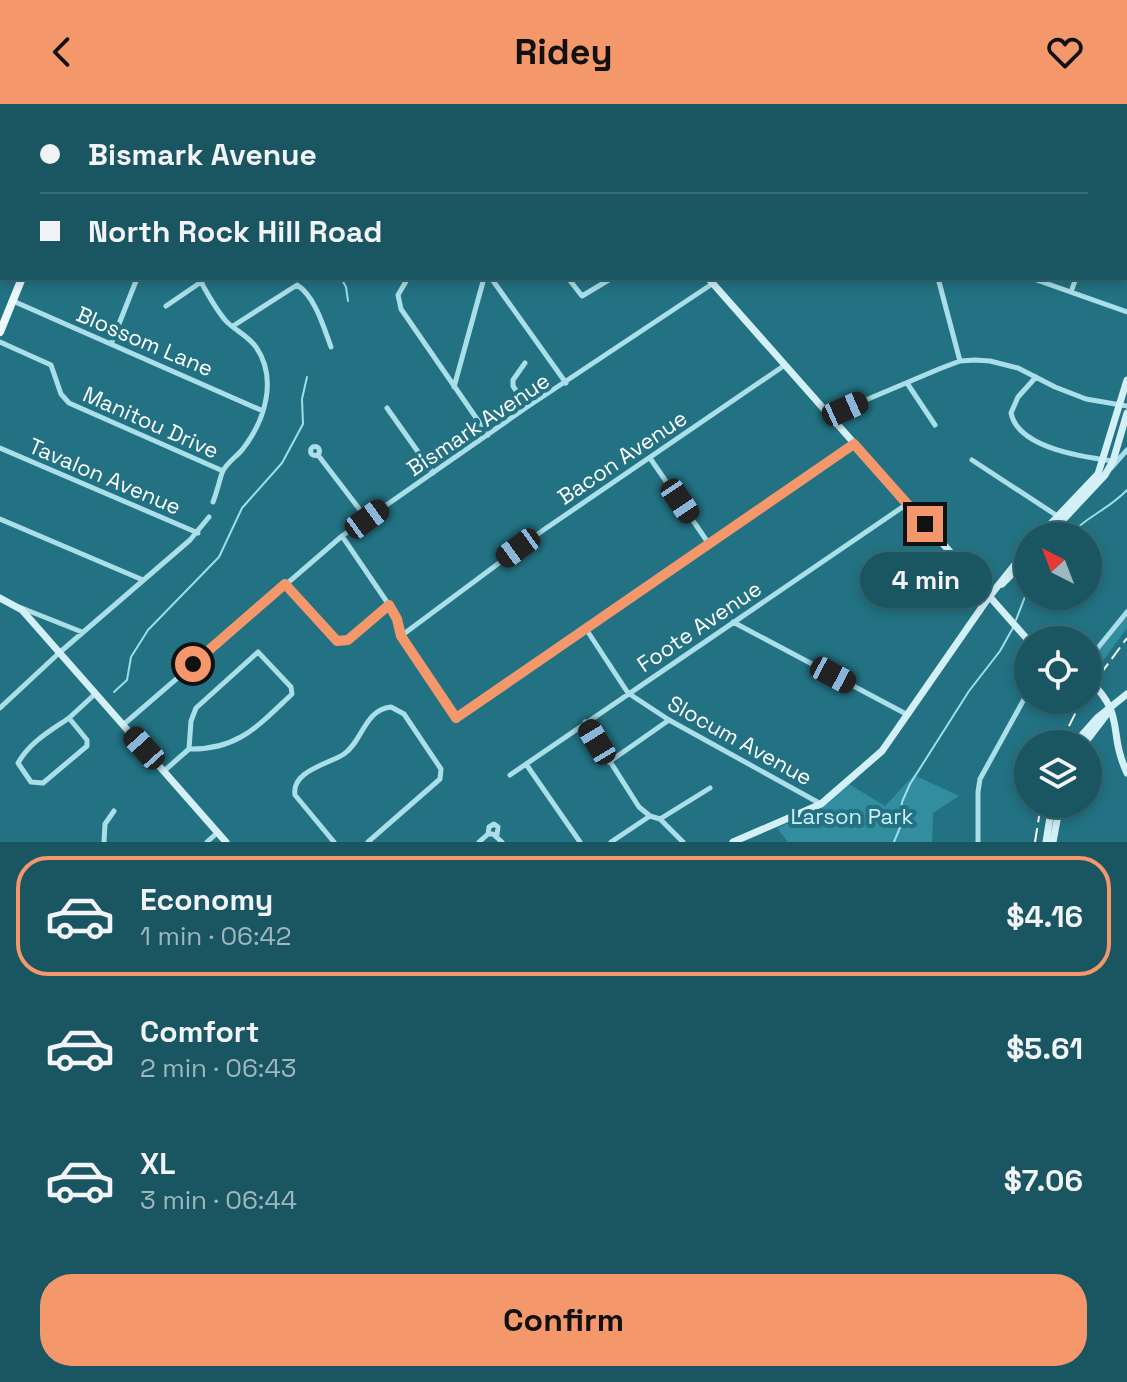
<!DOCTYPE html>
<meta charset="utf-8">
<style>
body{margin:0;font-family:"Space Grotesk",sans-serif;background:#275f6b;color:#f1f3f6;height:100vh;display:flex;flex-direction:column;font-size:30px;white-space:nowrap}
*{box-sizing:border-box;margin:0}
p{font-size:26px;color:#9fb7be}
.icon{flex:none;width:44px;height:44px;fill:none;stroke:currentColor;stroke-width:2;stroke-linecap:round;stroke-linejoin:round}
.map{position:relative;height:738px;overflow:hidden}
.sheet{display:flex;flex-direction:column;background:#1a5662;flex:1}
.sheet>*{flex:none}
.hud{position:absolute;left:0px;top:0px;width:1128px;height:176px;box-shadow:0 4px 12px #0003,0 0 0 2px #386c77;display:grid;align-content:center;height:176px;padding:0 40px;background:#1a5662}
.needle{width:52px;rotate:318deg}
.controls{position:absolute;left:1014px;top:418px;display:grid;gap:16px}
.controls a{display:grid;place-items:center;width:88px;height:88px;border-radius:50%;background:#1a5662;box-shadow:0 4px 12px #0003,0 0 0 2px #386c77;font-size:40px}
.end{position:absolute;width:36px;height:36px;margin:-18px;border:10px solid #f4986c;background:#111;box-shadow:0 0 0 4px #111}
.from{border-radius:50%}
.bubble{position:absolute;height:56px;border-radius:28px;background:#1a5662;box-shadow:0 4px 12px #0003,0 0 0 2px #386c77;font-size:26px;font-weight:700;line-height:56px;text-align:center}
.car{position:absolute;width:24px;height:48px;margin:-24px -12px;border-radius:10px;box-shadow:0 0 6px 2px #0007;background:linear-gradient(#222 24%,#8ab4d8 0 40%,#222 0 76%,#8ab4d8 0 86%,#222 0)}
.hud b{display:flex;align-items:center;gap:28px;height:76px;font-size:30px}
.hud b+b{border-top:2px solid #386c77}
.hud i{width:20px;height:20px;background:#f1f3f6}
ul{padding:14px 0 0;list-style:none}
li{display:flex;align-items:center;gap:24px;height:120px;margin:0 16px 12px;padding:0 24px;border:4px solid transparent;border-radius:32px}
li div{flex:1}
li b{display:block;font-size:30px}
li em{font-style:normal;font-weight:700}
li.on{border-color:#f4986c}
li>.icon{width:72px;height:72px;stroke-width:1.5}
.primary-button{display:flex;gap:16px;margin-top:auto;padding:16px 40px}
.primary-button a{flex:1;height:92px;border-radius:32px;background:#f4986c;color:#111;font-size:32px;font-weight:700;line-height:92px;text-align:center}
header{display:flex;justify-content:space-between;align-items:center;height:104px;padding:0 40px;background:#f4986c;color:#111;font-size:36px;font-weight:700}
.map>svg:first-child{display:block}
.green{fill:#328d9f}
.lines{fill:none;stroke-linecap:round;stroke-linejoin:round}
.stream{stroke:#9ddee9;stroke-width:2}
.street{stroke:#aadee8;stroke-width:5}
.secondary{stroke:#d4f0f7;stroke-width:7}
.primary{stroke:#ecfafe;stroke-width:8}
.rail{stroke:#fff;stroke-width:2;stroke-dasharray:14 6;stroke-linecap:butt}
.route{stroke:#f4986c;stroke-width:10}
.labels{text-anchor:middle;stroke-width:8;stroke-linejoin:round;paint-order:stroke}
.street-label{font-size:22px;fill:#fff;stroke:#227283}
.park-label{font-size:22px;fill:#cdf0f6;stroke:#227283}
</style>
<header><svg class="icon" aria-label="back" viewBox="0 0 24 24"><path d="M15 5l-7 7 7 7"/></svg>Ridey<svg class="icon" aria-label="heart" viewBox="0 0 24 24"><path d="M12 20l-8-8c-3-5 5-10 8-4 3-6 11-1 8 4z"/></svg></header>
<div class="map">
<svg width="1127" height="738" viewBox="0 0 1127 738">
<rect width="100%" height="100%" fill="#227283"/>
<!-- green -->
<path class="green" d="M1127,512V524L1091,573L1088,571V560Z
M914,671L959,692L933,709L932,738H788L777,724L820,705L849,680L885,702Z"/>
<g class="lines">
<!-- stream -->
<path class="stream" d="M416,0L417,2
M341,174L346,183L348,197
M1069,432C1085,413 1108,406 1127,386
M1016,516L1028,485
M114,588L127,576L131,553L148,526L219,453L242,404L282,359L303,320L302,295L307,273
M894,738L901,721L902,698L910,680L969,587L1000,547L1014,522"/>
<!-- street -->
<path class="street" d="M33,0L34,2
M979,0L980,2
M557,2L560,0
M608,2L611,0
M727,2L730,0
M855,2L858,0
M1047,2L1050,0
M0,38L2,37
M1126,66L1127,67
M1126,153L1127,154
M408,174L398,191L401,205L488,331
M491,174L566,279
M568,174L582,192L612,174
M938,174L960,257
M1031,174L1127,208
M201,178C209,192 217,208 228,219C238,228 248,232 256,243C278,275 265,317 242,346C236,353 225,360 222,369C219,378 217,388 213,398
M1071,188L1076,174
M13,197L263,307
M166,202L207,174
M233,222L297,181C315,192 324,224 331,243
M0,238L51,261L61,290L69,299L223,367
M111,240L136,177
M525,259L513,276V282L527,303
M1036,273L1018,293L1011,309C1018,344 1083,353 1113,357
M907,279L935,321
M454,283L484,174
M387,304L433,369
M828,312L939,265L960,257L975,256L990,257L1018,264L1055,283L1086,295L1127,302
M310.5 347a4.5 4.5 0 1 1 9 0a4.5 4.5 0 1 1-9 0Z
M0,344L198,429
M318,351L367,415
M650,354L709,440
M972,356L1059,413
M1111,364L1127,346
M0,415L143,476
M342,432L389,501L397,515L401,532L456,614L854,340
M285,480L337,537L348,536L389,501
M19,503L82,528
M733,518L908,611
M586,525L628,589L669,616L821,700
M401,532L542,427L785,261
M258,548L291,583L292,590C258,622 238,646 189,645L191,617L196,604Z
M1088,556L1127,508
M0,604L59,549L190,436L209,413
M69,614L87,636V642L43,679L31,678L18,659C30,638 50,627 69,614Z
M69,614L95,590
M585,618L639,703L650,712L660,715L683,738
M123,621L342,432L527,303L712,180
M609,658L669,616
M526,660L580,738
M164,667L189,645
M510,671L907,400
M660,715L710,684
M488,730L489,723L494,720L498,723L497,731
M104,738L105,720L114,707
M207,738L218,728
M334,738L295,691C291,667 329,660 344,650C363,637 364,606 391,603L404,610L441,665L440,675L368,738
M479,738L488,730H493L502,738
M611,738L650,712
M978,738V688L980,675L1028,588"/>
<!-- secondary -->
<path class="secondary" d="M590,0L591,2
M0,101L2,104
M708,174L1028,536
M1039,432L1098,370L1127,276
M1048,432L1105,371L1113,357L1127,309
M1002,480L1028,454
M0,494L22,506L226,738
M1088,575C1127,612 1107,626 1127,669
M1074,640L1097,614L1127,590
M1084,640L1107,610
M733,738L821,700L882,647L989,493L1028,444
M1046,738L1052,700
M1053,738L1060,700"/>
<!-- primary -->
<path class="primary" d="M101,2L102,0
M0,228L22,174"/>
<!-- rail -->
<path class="rail" d="M1088,587L1127,534
M1060,640L1082,596
M1035,738L1041,700"/>
</g>
<g class="lines">
<!-- route -->
<path class="route" d="M193,560L285,480L337,537L348,536L389,501L397,515L401,532L456,614L854,340L925,420"/>
</g>
<g class="labels">
<!-- street labels -->
<g class="street-label">
<text transform="translate(145 237) rotate(23)" y="8">Blossom Lane</text>
<text transform="translate(151 318) rotate(24)" y="8">Manitou Drive</text>
<text transform="translate(478 320) rotate(-34)" y="8">Bismark Avenue</text>
<text transform="translate(622 353) rotate(-34)" y="8">Bacon Avenue</text>
<text transform="translate(105 372) rotate(23)" y="8">Tavalon Avenue</text>
<text transform="translate(699 522) rotate(-34)" y="8">Foote Avenue</text>
<text transform="translate(740 636) rotate(29)" y="8">Slocum Avenue</text>
</g>
<!-- park labels -->
<g class="park-label">
<text x="852" y="720">Larson Park</text>
</g>
</g>
</svg>
<div class="controls">
<a><svg class="needle" viewBox="-14 -14 28 28"><path d="M0-13l5 13h-10z" fill="#e53935"/><path d="M0 13l5-13h-10z" fill="#9fb7be"/></svg></a>
<a><svg class="icon" aria-label="locate" viewBox="0 0 24 24"><circle cx="12" cy="12" r="6"/><path d="M12 2v4M12 18v4M2 12h4M18 12h4"/></svg></a>
<a><svg class="icon" aria-label="layers" viewBox="0 0 24 24"><path d="M12 4l9 5-9 5-9-5zM3 14l9 5 9-5"/></svg></a>
</div>
<i class="end from" style="left:193px;top:560px"></i>
<i class="end" style="left:925px;top:420px"></i>
<div class="bubble" style="left:860px;top:448px;width:132px">4 min</div>
<i class="car" style="left:845px;top:305px;rotate:66deg"></i>
<i class="car" style="left:680px;top:397px;rotate:146deg"></i>
<i class="car" style="left:367px;top:415px;rotate:54deg"></i>
<i class="car" style="left:518px;top:444px;rotate:234deg"></i>
<i class="car" style="left:833px;top:571px;rotate:118deg"></i>
<i class="car" style="left:597px;top:638px;rotate:329deg"></i>
<i class="car" style="left:144px;top:644px;rotate:318deg"></i>
<div class="hud">
<b><i class="from"></i>Bismark Avenue</b>
<b><i></i>North Rock Hill Road</b>
</div>
</div>
<section class="sheet">
<ul>
<li class="on"><svg class="icon" aria-label="car" viewBox="0 0 24 24"><path d="M5 17H2v-5l4-1 3-4h7l3 4 3 1v5h-3M9 17h6M6 11h13"/><circle cx="7" cy="17" r="2"/><circle cx="17" cy="17" r="2"/></svg><div><b>Economy</b><p>1 min · 06:42</p></div><em>$4.16</em></li>
<li><svg class="icon" aria-label="car" viewBox="0 0 24 24"><path d="M5 17H2v-5l4-1 3-4h7l3 4 3 1v5h-3M9 17h6M6 11h13"/><circle cx="7" cy="17" r="2"/><circle cx="17" cy="17" r="2"/></svg><div><b>Comfort</b><p>2 min · 06:43</p></div><em>$5.61</em></li>
<li><svg class="icon" aria-label="car" viewBox="0 0 24 24"><path d="M5 17H2v-5l4-1 3-4h7l3 4 3 1v5h-3M9 17h6M6 11h13"/><circle cx="7" cy="17" r="2"/><circle cx="17" cy="17" r="2"/></svg><div><b>XL</b><p>3 min · 06:44</p></div><em>$7.06</em></li>
</ul>
<div class="primary-button"><a>Confirm</a></div>
</section>
